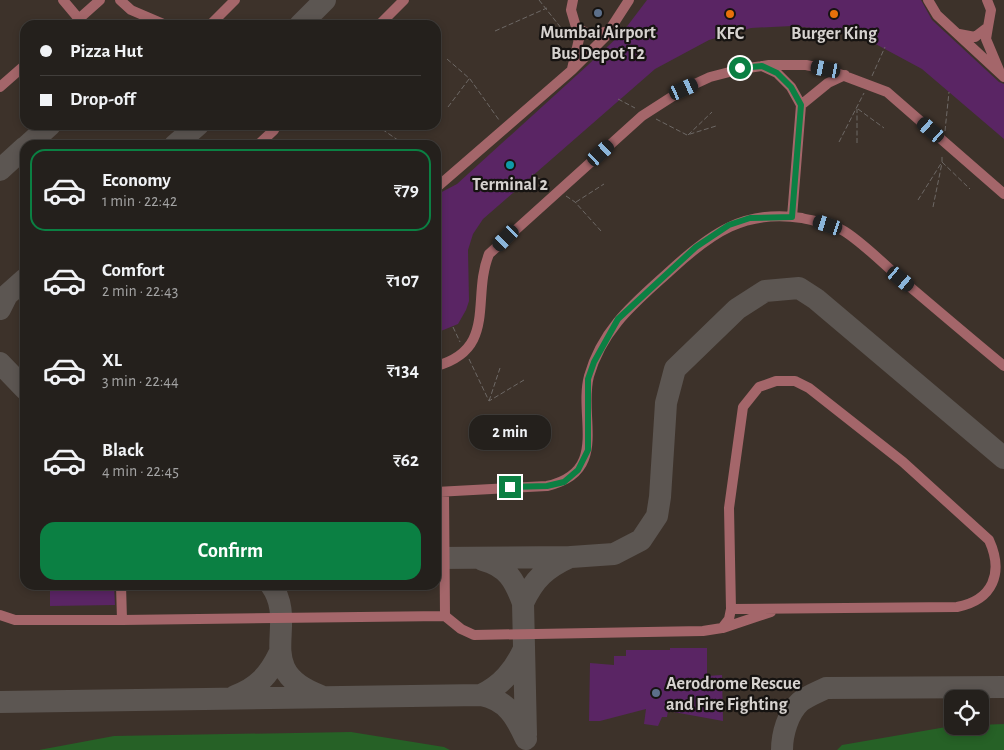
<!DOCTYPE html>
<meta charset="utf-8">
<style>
body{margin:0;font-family:"Alegreya Sans",sans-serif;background:#2c2825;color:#f1f3f6;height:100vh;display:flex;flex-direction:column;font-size:19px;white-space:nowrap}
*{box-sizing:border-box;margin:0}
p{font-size:16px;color:#a3a3a3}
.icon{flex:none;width:28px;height:28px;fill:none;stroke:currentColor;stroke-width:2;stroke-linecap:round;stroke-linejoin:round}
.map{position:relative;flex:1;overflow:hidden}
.details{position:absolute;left:20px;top:140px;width:421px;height:450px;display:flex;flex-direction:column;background:#24201c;border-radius:15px;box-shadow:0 2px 8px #0003,0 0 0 1px #413e3b}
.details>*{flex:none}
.banner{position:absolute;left:20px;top:20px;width:421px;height:110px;border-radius:15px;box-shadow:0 2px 8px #0003,0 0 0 1px #413e3b;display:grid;align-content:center;height:110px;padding:0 20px;background:#24201c}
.fabs{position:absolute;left:944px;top:690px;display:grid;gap:10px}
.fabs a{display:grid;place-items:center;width:45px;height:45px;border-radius:10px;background:#24201c;box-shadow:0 2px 8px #0003,0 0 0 1px #413e3b;font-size:25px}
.end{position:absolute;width:22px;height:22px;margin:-11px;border:6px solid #0b8043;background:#fff;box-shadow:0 0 0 2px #fff}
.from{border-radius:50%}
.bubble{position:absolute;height:35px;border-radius:15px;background:#24201c;box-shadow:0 2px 8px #0003,0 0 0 1px #413e3b;font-size:16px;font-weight:600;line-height:35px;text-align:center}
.car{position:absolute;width:15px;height:30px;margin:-15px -8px;border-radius:6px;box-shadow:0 0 4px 1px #0007;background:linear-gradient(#222 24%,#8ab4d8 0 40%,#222 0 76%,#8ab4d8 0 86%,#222 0)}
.banner b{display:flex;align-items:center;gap:18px;height:48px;font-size:19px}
.banner b+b{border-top:1px solid #413e3b}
.banner i{width:12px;height:12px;background:#f1f3f6}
ul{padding:9px 0 0;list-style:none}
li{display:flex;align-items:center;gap:15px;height:82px;margin:0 10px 8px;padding:0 10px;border:2px solid transparent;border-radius:15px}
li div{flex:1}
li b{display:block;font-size:19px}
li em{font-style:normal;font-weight:600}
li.current{border-color:#0b8043}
li>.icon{width:45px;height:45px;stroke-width:1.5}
.primary-button{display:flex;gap:10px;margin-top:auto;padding:10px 20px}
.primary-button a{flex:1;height:58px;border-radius:15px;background:#0b8043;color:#fff;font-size:20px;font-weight:600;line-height:58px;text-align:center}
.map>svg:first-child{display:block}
.built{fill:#3d322a;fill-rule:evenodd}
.green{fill:#266126}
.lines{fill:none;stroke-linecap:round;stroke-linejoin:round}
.taxiway{stroke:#5c5652;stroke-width:22}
.building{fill:#5a2564}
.path{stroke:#6d6865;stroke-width:1;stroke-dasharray:5 2.5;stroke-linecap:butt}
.minor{stroke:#a4666a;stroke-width:10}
.route{stroke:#0b8043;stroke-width:6}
.service-dot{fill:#5c6f8a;stroke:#161311;stroke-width:2}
.food-dot{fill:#e8710a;stroke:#161311;stroke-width:2}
.culture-dot{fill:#0f9aa8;stroke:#161311;stroke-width:2}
.labels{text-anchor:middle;stroke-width:4.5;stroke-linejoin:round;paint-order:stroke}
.poi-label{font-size:18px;font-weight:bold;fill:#d6d2cf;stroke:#161311}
</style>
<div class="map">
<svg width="1004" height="750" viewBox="0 0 1004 750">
<rect width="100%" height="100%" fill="#302a26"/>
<!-- built -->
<path class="built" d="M0,0H1004V750H0ZM25,25H436V125H25ZM25,145H436V585H25ZM952,699H980V726H952Z"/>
<!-- green -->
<path class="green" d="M1004,724V750H837L842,745L952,726Z
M351,732L444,747L450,750H39L114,736Z"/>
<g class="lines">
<!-- taxiway -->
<path class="taxiway" d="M300,25L325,0
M28,145L50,125
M175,145L198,125
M0,170L25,147
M0,309L7,295L25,279
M0,363L25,389
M436,558L571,557L614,554L641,540L657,516L660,497L666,403L675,369L737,309L765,291L799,288L816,299L1004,458
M483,560C507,566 515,581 523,603
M271,585C300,625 250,670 321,696
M481,695C502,685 514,670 524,649
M235,696C257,688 269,675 279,654
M0,702L481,695C507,700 516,717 526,739
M526,735L523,603C534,579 546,568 570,557
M782,750C782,734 788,713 800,702C807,696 818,692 826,688L1004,687"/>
</g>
<!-- building -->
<path class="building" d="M647,0H921L932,20L999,82L1004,84V139L922,69L870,41L833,30L792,26L751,28L709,40L655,69L483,219L473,234L468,250L469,301L466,310L458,324L436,333V195L457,184L588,65L622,33Z
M50,585H114L115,605L50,606Z
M670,648H707V676L722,675L723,721L668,711L667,717H662L658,726L644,724L646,709L600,721H589L590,663L614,665V656H626V650H670Z"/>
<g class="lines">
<!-- path -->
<path class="path" d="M539,0L569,38
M495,31L547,8
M447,59L470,79L499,120
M872,76L885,47
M618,99L635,108
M448,107L469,79
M858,109L884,128
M656,119L687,135L716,126
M376,125L405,145
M945,131L949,92
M688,135L712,112
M839,142L864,93
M857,143V109
M394,145L398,139
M942,162L970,189
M532,174L550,186
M566,196L575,202L601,231
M918,200L942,162V155
M576,202L604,184
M933,207L942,163
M453,327L460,342
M469,359L489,401L524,380
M436,392L438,391
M489,401L500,368
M436,411L443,409"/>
<!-- minor -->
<path class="minor" d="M63,0L79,19
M120,0L131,10L166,25
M573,0L571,10L576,27L590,35L610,31
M928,0L937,15L1004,77
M72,25L100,0
M210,25L235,0
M379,25L404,0
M988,27L986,39L999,70
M959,34L975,37L988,27L991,10L987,0
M762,66L777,73L791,87L801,105L792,217
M572,69L579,39L576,27
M0,87L25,65
M801,105L828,83L845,75
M258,145L274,130L270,125
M436,188L572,70L605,37L629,0
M436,366C498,349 471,298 489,254L642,116L684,89L710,77L741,69L769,65H806L826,69L887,92L1004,194
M436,492L547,486C610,472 578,417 589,376C603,327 636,302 671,270C711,233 745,209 802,218C814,221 831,223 842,230C859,239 887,267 903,281C936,309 970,338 1004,366
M0,615L15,620H122L121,585
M445,616L461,629L474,635L703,631L722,628L729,619L731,609L729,508L743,407L759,387L776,381H795L809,388L903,462L989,540C1004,573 993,600 957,607L731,609
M122,620L445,616L444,492
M723,628L771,612"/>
</g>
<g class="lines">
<!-- route -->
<path class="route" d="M510,487L547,486L564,482L578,470L588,450V379L594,362L618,319L696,247L729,225L750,218L792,217L801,105L791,87L777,73L762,66L740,68"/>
</g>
<!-- markers -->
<g class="service-dot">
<circle cx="598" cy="13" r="5"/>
<circle cx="656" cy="693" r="5"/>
</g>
<g class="food-dot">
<circle cx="730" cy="14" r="5"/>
<circle cx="834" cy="14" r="5"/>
</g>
<circle class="culture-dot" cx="510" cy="165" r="5"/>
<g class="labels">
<!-- poi labels -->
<g class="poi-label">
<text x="598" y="38">Mumbai Airport<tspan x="598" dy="21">Bus Depot T2</tspan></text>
<text x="730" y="39">KFC</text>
<text x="834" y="39">Burger King</text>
<text x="510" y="190">Terminal 2</text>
<text x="666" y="689" text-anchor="start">Aerodrome Rescue<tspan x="666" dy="21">and Fire Fighting</tspan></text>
</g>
</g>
</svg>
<div class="fabs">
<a><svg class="icon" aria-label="locate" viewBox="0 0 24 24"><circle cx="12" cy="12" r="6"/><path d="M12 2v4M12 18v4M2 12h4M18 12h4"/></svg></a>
</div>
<i class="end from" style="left:740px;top:68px"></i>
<i class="end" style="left:510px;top:487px"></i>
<div class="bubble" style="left:469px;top:415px;width:82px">2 min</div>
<i class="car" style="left:826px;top:69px;rotate:281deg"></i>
<i class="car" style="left:684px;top:89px;rotate:66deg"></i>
<i class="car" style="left:931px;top:130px;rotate:311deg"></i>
<i class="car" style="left:601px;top:153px;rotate:48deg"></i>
<i class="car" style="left:828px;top:225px;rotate:288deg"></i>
<i class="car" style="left:506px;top:238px;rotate:225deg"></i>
<i class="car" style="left:901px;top:279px;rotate:130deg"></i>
<div class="banner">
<b><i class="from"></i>Pizza Hut</b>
<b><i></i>Drop-off</b>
</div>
<section class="details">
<ul>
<li class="current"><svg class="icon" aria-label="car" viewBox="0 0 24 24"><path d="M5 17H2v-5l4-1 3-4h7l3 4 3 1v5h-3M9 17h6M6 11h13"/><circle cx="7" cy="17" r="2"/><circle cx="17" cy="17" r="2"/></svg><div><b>Economy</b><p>1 min · 22:42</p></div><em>₹79</em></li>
<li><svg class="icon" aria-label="car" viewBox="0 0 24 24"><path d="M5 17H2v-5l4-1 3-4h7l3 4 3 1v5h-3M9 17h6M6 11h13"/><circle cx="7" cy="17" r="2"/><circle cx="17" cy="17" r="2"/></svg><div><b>Comfort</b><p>2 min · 22:43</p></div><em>₹107</em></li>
<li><svg class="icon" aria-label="car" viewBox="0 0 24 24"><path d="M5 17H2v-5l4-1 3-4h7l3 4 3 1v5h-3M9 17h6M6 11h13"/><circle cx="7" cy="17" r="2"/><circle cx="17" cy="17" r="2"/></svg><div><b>XL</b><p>3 min · 22:44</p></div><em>₹134</em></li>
<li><svg class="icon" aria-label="car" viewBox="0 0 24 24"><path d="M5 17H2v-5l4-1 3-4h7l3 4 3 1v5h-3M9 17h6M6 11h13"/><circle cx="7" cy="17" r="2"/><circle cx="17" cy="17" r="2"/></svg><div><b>Black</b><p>4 min · 22:45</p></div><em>₹62</em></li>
</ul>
<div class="primary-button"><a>Confirm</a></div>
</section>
</div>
